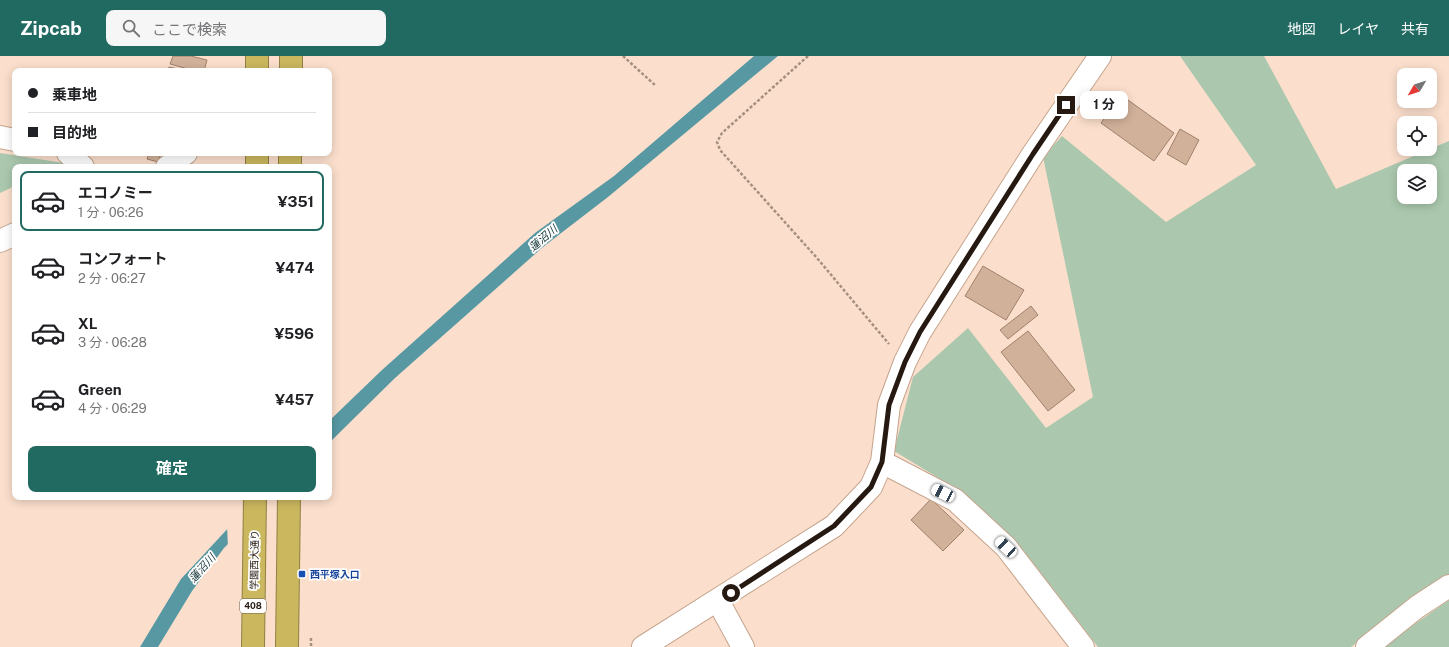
<!DOCTYPE html>
<html lang="ja">
<meta charset="utf-8">
<style>
body{margin:0;font-family:"Public Sans","Noto Sans JP",sans-serif;background:#f6f6f6;color:#202124;height:100vh;display:flex;flex-direction:column;font-size:15px;white-space:nowrap}
*{box-sizing:border-box;margin:0}
p{font-size:13px;color:#757577}
.icon{flex:none;width:22px;height:22px;fill:none;stroke:currentColor;stroke-width:2;stroke-linecap:round;stroke-linejoin:round}
.map{position:relative;flex:1;overflow:hidden}
.sheet{position:absolute;left:12px;top:108px;width:320px;height:336px;display:flex;flex-direction:column;background:#fff;border-radius:8px;box-shadow:0 2px 10px #0003}
.sheet>*{flex:none}
.guide{position:absolute;left:12px;top:12px;width:320px;height:88px;border-radius:8px;box-shadow:0 2px 10px #0003;display:grid;align-content:center;height:88px;padding:0 16px;background:#fff}
.needle{width:26px;rotate:231deg}
.fabs{position:absolute;left:1397px;top:12px;display:grid;gap:8px}
.fabs a{display:grid;place-items:center;width:40px;height:40px;border-radius:8px;background:#fff;box-shadow:0 2px 10px #0003;font-size:20px}
.end{position:absolute;width:18px;height:18px;margin:-9px;border:5px solid #251911;background:#fff;box-shadow:0 0 0 2px #fff}
.from{border-radius:50%}
.bubble{position:absolute;height:28px;border-radius:8px;background:#fff;box-shadow:0 2px 10px #0003;font-size:13px;font-weight:700;line-height:28px;text-align:center}
.car{position:absolute;width:12px;height:24px;margin:-12px -6px;border-radius:5px;box-shadow:0 0 3px 1px #0007;background:linear-gradient(#fff 24%,#345 0 40%,#fff 0 76%,#345 0 86%,#fff 0)}
.guide b{display:flex;align-items:center;gap:14px;height:38px;font-size:15px}
.guide b+b{border-top:1px solid #e0e0e0}
.guide i{width:10px;height:10px;background:#202124}
ul{padding:7px 0 0;list-style:none}
li{display:flex;align-items:center;gap:12px;height:60px;margin:0 8px 6px;padding:0 8px;border:2px solid transparent;border-radius:8px}
li div{flex:1}
li b{display:block;font-size:15px}
li em{font-style:normal;font-weight:700}
li.selected{border-color:#206a62}
li>.icon{width:36px;height:36px;stroke-width:1.5}
.button{display:flex;gap:8px;margin-top:auto;padding:8px 16px}
.button a{flex:1;height:46px;border-radius:8px;background:#206a62;color:#fff;font-size:16px;font-weight:700;line-height:46px;text-align:center}
header{display:flex;align-items:center;gap:24px;box-sizing:border-box;height:56px;padding:0 20px;background:#206a62;color:#fff}
header strong{font-size:19px}
nav{display:flex;gap:22px;margin-inline-start:auto;font-size:14px}
.search{width:280px;height:36px;background:#f6f6f6;display:flex;align-items:center;gap:10px;box-sizing:border-box;padding:0 14px;border-radius:8px;color:#757577;font-size:15px}
.map>svg:first-child{display:block}
.green{fill:#abc8ae;fill-rule:evenodd}
.water{fill:#5798a3}
.pier{fill:#fbdfcc}
.building{fill:#d2b19a;stroke:#a0816b}
.lines{fill:none;stroke-linecap:round;stroke-linejoin:round}
.minor-casing{stroke:#c5a48d;stroke-width:24}
.highway-casing{stroke:#908043;stroke-width:24}
.path{stroke:#a58f80;stroke-width:2.5;stroke-dasharray:3 2;stroke-linecap:butt}
.minor{stroke:#fff;stroke-width:22}
.highway{stroke:#cab75e;stroke-width:22}
.route{stroke:#251911;stroke-width:5}
.transit-dot{fill:#1a4fb4;stroke:#fff;stroke-width:1.5}
.labels{text-anchor:middle;stroke-width:3.5;stroke-linejoin:round;paint-order:stroke}
.shield{fill:#fff;stroke:#665e58;stroke-width:1}
.shield-label{font-size:9px;font-weight:bold;fill:#251911}
.street-label{font-size:10px;fill:#251911;stroke:#fff}
.transit-label{font-size:10px;font-weight:bold;fill:#164399;stroke:#fff;text-anchor:start}
.water-label{font-size:11px;font-style:italic;fill:#123338;stroke:#fff}
</style>
<header>
<strong>Zipcab</strong>
<div class="search"><svg class="icon" aria-label="search" viewBox="0 0 24 24"><circle cx="10" cy="10" r="6"/><path d="M15 15l6 6"/></svg>ここで検索</div>
<nav><a>地図</a><a>レイヤ</a><a>共有</a></nav>
</header>
<div class="map">
<svg width="1449" height="591" viewBox="0 0 1449 591">
<rect width="100%" height="100%" fill="#fbdfcc"/>
<!-- green -->
<path class="green" d="M1180,0H1264L1336,133L1449,85V522L1351,591H1098L1023,494L965,438L894,395L913,321L968,272L1046,372L1093,341L1043,101L1062,80L1166,166L1256,109ZM1404,115H1430V141H1404Z
M0,97L64,107L56,111H15V130L0,137Z
M1449,544V591H1382Z"/>
<!-- water -->
<path class="water" d="M754,0H778L608,141L543,191L395,322L329,387V365L382,314L535,177L614,120Z
M257,441H275L224,492L192,535L158,591H140L181,523Z"/>
<!-- pier -->
<path class="pier" d="M254,441H277L228,492L227,469Z"/>
<!-- building -->
<path class="building" d="M173,0H191L207,4L204,15H195L170,8Z
M169,11L188,15H168Z
M1121,39L1174,77L1154,105L1101,67Z
M1180,73L1199,84L1186,109L1167,98Z
M149,97H161L158,106L147,103Z
M983,210L1024,234L1006,264L965,240Z
M1031,250L1038,259L1008,283L1000,274Z
M1028,275L1075,334L1048,355L1001,296Z
M931,443L964,474L943,495L911,464Z"/>
<g class="lines">
<!-- minor casing -->
<g class="minor-casing">
<path id="minor" d="M0,81L15,84
M68,97L83,111
M167,111L186,97
M0,185L15,178
M882,406L955,444L1006,491L1083,591
M718,545L743,591
M643,591L834,470L871,431L882,406L889,349L905,306L920,276L1033,98L1100,0
M1367,591L1417,551L1449,530"/>
</g>
<!-- highway casing -->
<g class="highway-casing">
<path id="highway" d="M257,15V0
M291,15V0
M257,111V97
M290,111V97
M253,591L255,441
M287,591L289,441"/>
</g>
<!-- path -->
<path class="path" d="M623,0L656,30
M808,0L722,77L717,86L720,94L817,202L889,288
M311,582V591"/>
<!-- minor -->
<use href="#minor" class="minor"/>
<!-- highway -->
<use href="#highway" class="highway"/>
</g>
<g class="lines">
<!-- route -->
<path class="route" d="M731,537L834,470L871,431L882,406L889,349L905,306L920,276L1033,98L1066,49"/>
</g>
<!-- markers -->
<rect class="transit-dot" x="298" y="514" width="8" height="8" rx="2"/>
<g class="labels">
<!-- shield labels -->
<rect class="shield" x="240" y="543" width="26" height="14" rx="3"/>
<g class="shield-label">
<text x="253" y="553">408</text>
</g>
<!-- street labels -->
<g class="street-label">
<text transform="translate(254 504) rotate(-89)" y="4">学園西大通り</text>
</g>
<!-- transit labels -->
<g class="transit-label">
<text x="310" y="522">西平塚入口</text>
</g>
<!-- water labels -->
<g class="water-label">
<text transform="translate(543 182) rotate(-40)" y="4">蓮沼川</text>
<text transform="translate(202 512) rotate(-48)" y="4">蓮沼川</text>
</g>
</g>
</svg>
<div class="fabs">
<a><svg class="needle" viewBox="-14 -14 28 28"><path d="M0-13l5 13h-10z" fill="#e53935"/><path d="M0 13l5-13h-10z" fill="#757577"/></svg></a>
<a><svg class="icon" aria-label="locate" viewBox="0 0 24 24"><circle cx="12" cy="12" r="6"/><path d="M12 2v4M12 18v4M2 12h4M18 12h4"/></svg></a>
<a><svg class="icon" aria-label="layers" viewBox="0 0 24 24"><path d="M12 4l9 5-9 5-9-5zM3 14l9 5 9-5"/></svg></a>
</div>
<i class="end from" style="left:731px;top:537px"></i>
<i class="end" style="left:1066px;top:49px"></i>
<div class="bubble" style="left:1080px;top:35px;width:48px">1 分</div>
<i class="car" style="left:943px;top:437px;rotate:297deg"></i>
<i class="car" style="left:1006px;top:491px;rotate:313deg"></i>
<div class="guide">
<b><i class="from"></i>乗車地</b>
<b><i></i>目的地</b>
</div>
<section class="sheet">
<ul>
<li class="selected"><svg class="icon" aria-label="car" viewBox="0 0 24 24"><path d="M5 17H2v-5l4-1 3-4h7l3 4 3 1v5h-3M9 17h6M6 11h13"/><circle cx="7" cy="17" r="2"/><circle cx="17" cy="17" r="2"/></svg><div><b>エコノミー</b><p>1 分 · 06:26</p></div><em>¥351</em></li>
<li><svg class="icon" aria-label="car" viewBox="0 0 24 24"><path d="M5 17H2v-5l4-1 3-4h7l3 4 3 1v5h-3M9 17h6M6 11h13"/><circle cx="7" cy="17" r="2"/><circle cx="17" cy="17" r="2"/></svg><div><b>コンフォート</b><p>2 分 · 06:27</p></div><em>¥474</em></li>
<li><svg class="icon" aria-label="car" viewBox="0 0 24 24"><path d="M5 17H2v-5l4-1 3-4h7l3 4 3 1v5h-3M9 17h6M6 11h13"/><circle cx="7" cy="17" r="2"/><circle cx="17" cy="17" r="2"/></svg><div><b>XL</b><p>3 分 · 06:28</p></div><em>¥596</em></li>
<li><svg class="icon" aria-label="car" viewBox="0 0 24 24"><path d="M5 17H2v-5l4-1 3-4h7l3 4 3 1v5h-3M9 17h6M6 11h13"/><circle cx="7" cy="17" r="2"/><circle cx="17" cy="17" r="2"/></svg><div><b>Green</b><p>4 分 · 06:29</p></div><em>¥457</em></li>
</ul>
<div class="button"><a>確定</a></div>
</section>
</div>
